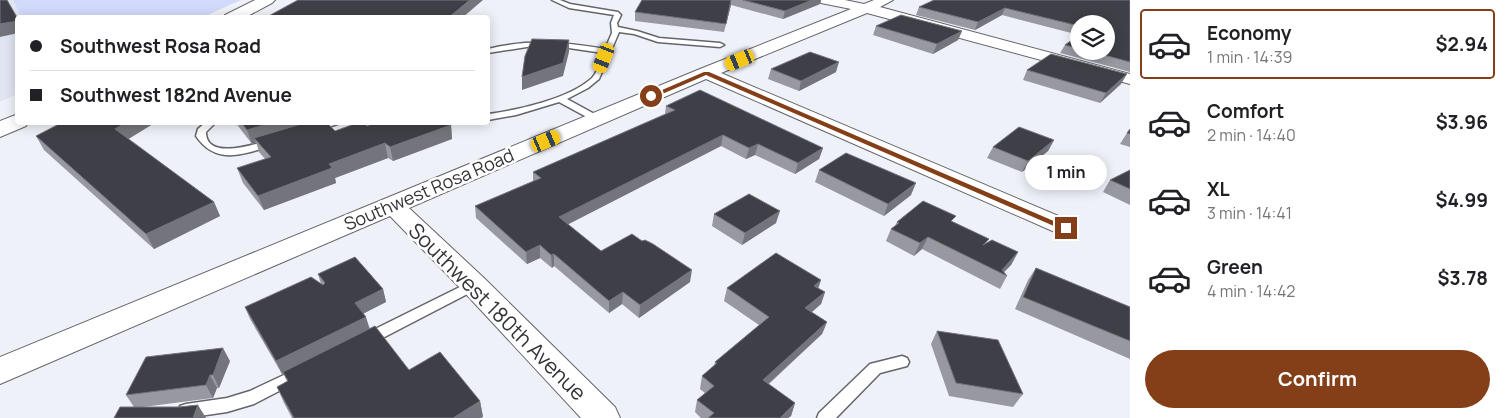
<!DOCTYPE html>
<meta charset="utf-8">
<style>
body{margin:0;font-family:Manrope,sans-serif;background:#f2f2f2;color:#202124;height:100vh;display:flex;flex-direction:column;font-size:19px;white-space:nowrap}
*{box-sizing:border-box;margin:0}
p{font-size:16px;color:#757577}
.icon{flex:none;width:28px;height:28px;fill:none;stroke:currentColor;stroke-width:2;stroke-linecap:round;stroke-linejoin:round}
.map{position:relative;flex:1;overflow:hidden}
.details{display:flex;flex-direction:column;background:#fff;width:375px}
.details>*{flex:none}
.hud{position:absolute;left:15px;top:15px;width:475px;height:110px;border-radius:5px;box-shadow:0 2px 12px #0003;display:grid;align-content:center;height:110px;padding:0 15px;background:#fff}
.buttons{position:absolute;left:1070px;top:15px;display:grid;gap:10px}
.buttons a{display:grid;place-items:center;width:45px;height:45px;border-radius:50%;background:#fff;box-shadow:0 2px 12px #0003;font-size:25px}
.end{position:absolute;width:22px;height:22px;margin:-11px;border:6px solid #843f18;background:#fff;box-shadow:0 0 0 2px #fff}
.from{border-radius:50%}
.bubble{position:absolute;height:35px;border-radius:18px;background:#fff;box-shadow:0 2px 12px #0003;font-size:16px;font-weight:700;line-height:35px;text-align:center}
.car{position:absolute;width:15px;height:30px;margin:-15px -8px;border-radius:6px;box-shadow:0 0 4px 1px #0007;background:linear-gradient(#f5c518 24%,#345 0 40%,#f5c518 0 76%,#345 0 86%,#f5c518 0)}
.hud b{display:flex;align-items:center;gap:18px;height:48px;font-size:19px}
.hud b+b{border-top:1px solid #e0e0e0}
.hud i{width:12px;height:12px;background:#202124}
ul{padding:9px 0 0;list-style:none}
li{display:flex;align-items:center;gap:15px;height:70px;margin:0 10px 8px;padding:0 5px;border:2px solid transparent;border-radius:5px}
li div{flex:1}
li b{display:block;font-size:19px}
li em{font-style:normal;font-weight:700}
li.on{border-color:#843f18}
li>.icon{width:45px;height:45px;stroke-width:1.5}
.cta{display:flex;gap:10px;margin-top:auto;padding:10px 15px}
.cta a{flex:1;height:58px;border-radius:30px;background:#843f18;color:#fff;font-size:20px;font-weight:700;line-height:58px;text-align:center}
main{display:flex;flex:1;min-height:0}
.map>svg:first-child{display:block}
.built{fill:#e0e4f3}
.green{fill:#d2dafc}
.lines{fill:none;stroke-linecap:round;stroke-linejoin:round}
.service-casing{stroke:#64656c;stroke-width:3}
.minor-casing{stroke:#64656c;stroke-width:2}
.primary-casing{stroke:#64656c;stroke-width:2}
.service{fill:#fff;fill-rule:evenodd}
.minor{fill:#fff;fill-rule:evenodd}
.primary{fill:#fff;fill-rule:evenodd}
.wall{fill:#9798a0}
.shaded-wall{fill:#74757c}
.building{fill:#3f4047;stroke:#74757c}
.route{fill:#843f18}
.labels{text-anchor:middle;stroke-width:5;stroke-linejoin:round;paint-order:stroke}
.street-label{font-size:18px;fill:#343438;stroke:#fefefe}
.near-street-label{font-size:21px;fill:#343438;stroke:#fefefe}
</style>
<main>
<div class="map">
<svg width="1130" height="418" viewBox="0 0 1130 418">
<rect width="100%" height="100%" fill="#eff1f9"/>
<!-- built -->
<path class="built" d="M0,0H13L22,17L18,18L17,94L0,102Z"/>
<!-- green -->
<path class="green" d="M13,0H241L203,17L22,18Z"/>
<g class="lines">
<!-- service casing -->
<g class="service-casing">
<path id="service" d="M552,0H560L570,4L618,12L621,15L617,23L618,27L637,31L659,38L720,43L724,45L720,47L658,42L634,34L619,32L599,79L588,88L567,99L600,117V121H594L559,102L516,115L488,120V114C518,110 569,99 592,78C598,72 600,61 603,53L562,47L533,46L488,53V49C528,39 564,42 605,49L612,33L611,23L614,15L569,8Z
M206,122H216L206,132C206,161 255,144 270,140L275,143L273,145C245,154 216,166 196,136L198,129Z
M327,122H343L314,132L309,129Z
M474,280L479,282L481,285L479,288L371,344L366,346L361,344L359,340L361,336Z
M902,356L907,358L909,362L907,366L880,373L836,418H817L819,413L870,364Z
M301,367L306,369L309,373L306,377L254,404L227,412L186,418L180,416L178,411L180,406L186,404L227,398L250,391Z"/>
</g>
<!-- minor casing -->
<g class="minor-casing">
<path id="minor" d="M819,0H845L864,4L874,0H893L880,7L1130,74V84L867,13L721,73L1075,223L1078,228L1075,233L1066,236L1057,233L706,79L409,208L484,278L615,407L620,418H581L464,292L390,216L0,384V357L700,69L851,9L821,3Z"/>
</g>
<!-- primary casing -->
<g class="primary-casing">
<path id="primary" d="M255,0H275L272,3L244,18H223L225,15Z
M18,114V122H28L26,126L0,137V121Z"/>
</g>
<!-- service -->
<use href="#service" class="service"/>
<!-- minor -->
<use href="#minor" class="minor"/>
<!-- primary -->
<use href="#primary" class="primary"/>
</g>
<!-- wall -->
<path class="wall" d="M642,0H821L820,4L783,19L731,5L724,32L635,21V12Z
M1130,0V72L1060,53L1065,45L1079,35V51H1106V24H1079V35L1002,15L975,30L916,15L919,7Z
M876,26L962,31L958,40L933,54L873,35Z
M771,69L836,72L799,91L768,79Z
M1027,70L1121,84L1100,103L1023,80Z
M666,106L823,148L819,159L795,174L755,155L746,159L721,146L568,224L601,251L690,282L639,318L622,304L609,313L554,266L552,268L540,258L527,264L476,218L475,206L533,181V172L665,114Z
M156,122L128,139L214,202L220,216L154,249L44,150L36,136Z
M235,122H326L335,131L367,126L451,125L452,139L393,161L388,158L335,178L336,183L264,210L243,183L237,168L265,159L259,152L256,142L252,144Z
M1130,129V147L1120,144L1127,133Z
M1054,140L1048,151L1022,172L987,158L993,147Z
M819,170L911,195L884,216L815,182Z
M1130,170V205L1103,192L1110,180Z
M714,214L776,223L742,245L712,226Z
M897,222H953L989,239L986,243L1018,252L1011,265L1004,272L1007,276L1000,289L922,249L914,256L886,241L891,229L895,226Z
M1036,268L1130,307V359L1015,309L1028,280Z
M318,274L383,289L386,302L363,313L370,329L409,370L480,401L483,417L480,418H292L284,403L277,387L287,381L283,373L282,374L250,319L245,307L321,284Z
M821,280L818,288L825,292L821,304L812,312L827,322L822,334L769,384L795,403L791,416L788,418H701L695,412L697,400L705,393L700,389L702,376L714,366L715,362L759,325L724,301L727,288Z
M937,331L1023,394L1013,407L949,396L931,344Z
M230,361L219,388H217L213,398L143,407L206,418L134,407L126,395Z"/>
<!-- shaded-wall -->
<path class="shaded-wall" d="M470,0H483L462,18H448Z
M731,0V5L724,32L726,24Z
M812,0H821L820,4L783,19L785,11Z
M1005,8L1002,15L975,30L978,22Z
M18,21V33L0,37V24Z
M962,31L958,40L933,54L937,44Z
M569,40V52L563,76L522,90V77Z
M839,62L836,72L799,91L801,81Z
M1127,74L1121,84L1100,103L1106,93Z
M127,122H156L122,143L115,129Z
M274,122H309L254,138L256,142L252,144L247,130Z
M451,125L452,139L393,161L390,147Z
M723,135L721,146L559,229V217Z
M1054,140L1048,151L1022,172L1028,161Z
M385,143L388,158L335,178L336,183L264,210L258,196L329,164Z
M758,144L755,155L746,159L749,148Z
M823,148L819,159L795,174L798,163Z
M916,183L911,195L884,216L888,204Z
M214,202L220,216L154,249L146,234Z
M780,211L776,223L742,245L745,233Z
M928,237L922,249L914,256L920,243Z
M540,245V258L527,264L526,252Z
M1018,252L1011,265L1002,274V270Z
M554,254V266L552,268L551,255Z
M692,270L690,282L639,318L640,305Z
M821,280L817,292L814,286Z
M383,289L386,302L359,316L355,303Z
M623,292L622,304L609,313V301Z
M825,292L821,304L801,321L805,308Z
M366,317L370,330L282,374L276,361Z
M827,322L822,334L759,392L763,380Z
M223,348L230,361L219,388L213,375Z
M210,375L217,388L213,398L206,385Z
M480,401L483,417L480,418H453Z
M795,403L791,416L788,418H780Z
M198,405L206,418H193Z"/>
<!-- building -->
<path class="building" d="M0,0H7L18,19V21L0,24Z
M298,0H470L448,18H265Z
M642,0H731L726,24L635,12Z
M743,0H812L785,11Z
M934,0H1130V62L1089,51H1106V24H1079V26L1005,8L978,22L919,7Z
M901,15L962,31L937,44L876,26Z
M1079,35V49L1065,45Z
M532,39L569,40L563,63L522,77L525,56Z
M810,52L839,62L801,81L771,69Z
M1051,54L1127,74L1106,93L1027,70Z
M700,90L823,148L798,163L758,144L749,148L723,135L559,217L601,251L632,234L642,241L645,240L653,244L692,270L640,305L623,292L609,301L554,254L551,255L540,245L526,252L475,206L541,178L533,172L675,110L666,106Z
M63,122H127L115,129L214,202L146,234L36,136Z
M241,122H274L247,130Z
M308,122H326L335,131L360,122H363L367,126L376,122H447L451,125L390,147L385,143L329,164L332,168L258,196L237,168L271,157L254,138Z
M1019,127L1054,140L1028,161L993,147Z
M1130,129V134L1127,133Z
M846,153L916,183L888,204L819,170Z
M1130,170V189L1110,180Z
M749,194L780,211L745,233L714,214Z
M923,201L956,216L951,221L989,239L983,245L992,240L1018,252L1002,270L1007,276L928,237L920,243L891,229L899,223L897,222Z
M776,253L821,280L814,286L825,292L805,308L827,322L763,380L795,403L780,418H708L714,413L697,400L714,386L702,376L717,363L715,362L769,317L727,288Z
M355,257L383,289L355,303L366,317L276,361L245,307L311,277L323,285L325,283L318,274Z
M1036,268L1130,307V341L1023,297Z
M375,326L409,370L440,352L480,401L453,418H294L277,387L288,381L283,372Z
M937,331L998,340L1023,394L956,383Z
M223,348L213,375H210L206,385L126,395L146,357Z
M198,405L193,418H114L120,407H179Z"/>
<!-- route -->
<path class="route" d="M704,72H709L1070,228L1066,231L1063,230L706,75L653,98L648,96Z"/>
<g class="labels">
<!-- street labels -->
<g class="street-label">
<text transform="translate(429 190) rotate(-23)" y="6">Southwest Rosa Road</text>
</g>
<!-- near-street labels -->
<g class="near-street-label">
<text transform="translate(497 312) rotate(45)" y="7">Southwest 180th Avenue</text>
</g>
</g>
</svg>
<div class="buttons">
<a><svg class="icon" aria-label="layers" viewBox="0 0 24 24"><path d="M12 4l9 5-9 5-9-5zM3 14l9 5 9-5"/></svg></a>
</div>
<i class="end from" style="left:651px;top:96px"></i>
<i class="end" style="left:1066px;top:228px"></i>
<div class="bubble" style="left:1025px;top:155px;width:82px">1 min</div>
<i class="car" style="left:604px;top:58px;rotate:202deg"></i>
<i class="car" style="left:740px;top:60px;rotate:248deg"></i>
<i class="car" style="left:546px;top:141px;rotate:67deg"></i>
<div class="hud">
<b><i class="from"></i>Southwest Rosa Road</b>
<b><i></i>Southwest 182nd Avenue</b>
</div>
</div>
<section class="details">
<ul>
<li class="on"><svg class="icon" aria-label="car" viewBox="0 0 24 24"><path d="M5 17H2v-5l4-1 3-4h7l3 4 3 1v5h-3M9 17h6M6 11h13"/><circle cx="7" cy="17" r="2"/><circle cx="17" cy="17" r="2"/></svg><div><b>Economy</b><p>1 min · 14:39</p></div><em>$2.94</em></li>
<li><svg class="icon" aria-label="car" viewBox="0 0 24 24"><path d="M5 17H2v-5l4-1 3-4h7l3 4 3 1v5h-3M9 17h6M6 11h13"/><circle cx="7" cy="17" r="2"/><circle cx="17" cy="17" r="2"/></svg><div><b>Comfort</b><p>2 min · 14:40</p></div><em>$3.96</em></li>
<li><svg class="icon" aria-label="car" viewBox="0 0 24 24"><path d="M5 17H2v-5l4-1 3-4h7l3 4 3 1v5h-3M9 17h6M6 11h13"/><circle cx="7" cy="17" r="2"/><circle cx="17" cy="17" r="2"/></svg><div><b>XL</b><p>3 min · 14:41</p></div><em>$4.99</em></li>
<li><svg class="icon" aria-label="car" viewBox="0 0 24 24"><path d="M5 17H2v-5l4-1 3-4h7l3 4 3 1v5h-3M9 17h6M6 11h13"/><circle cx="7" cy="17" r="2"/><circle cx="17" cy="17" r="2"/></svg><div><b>Green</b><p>4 min · 14:42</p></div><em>$3.78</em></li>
</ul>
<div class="cta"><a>Confirm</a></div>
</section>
</main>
